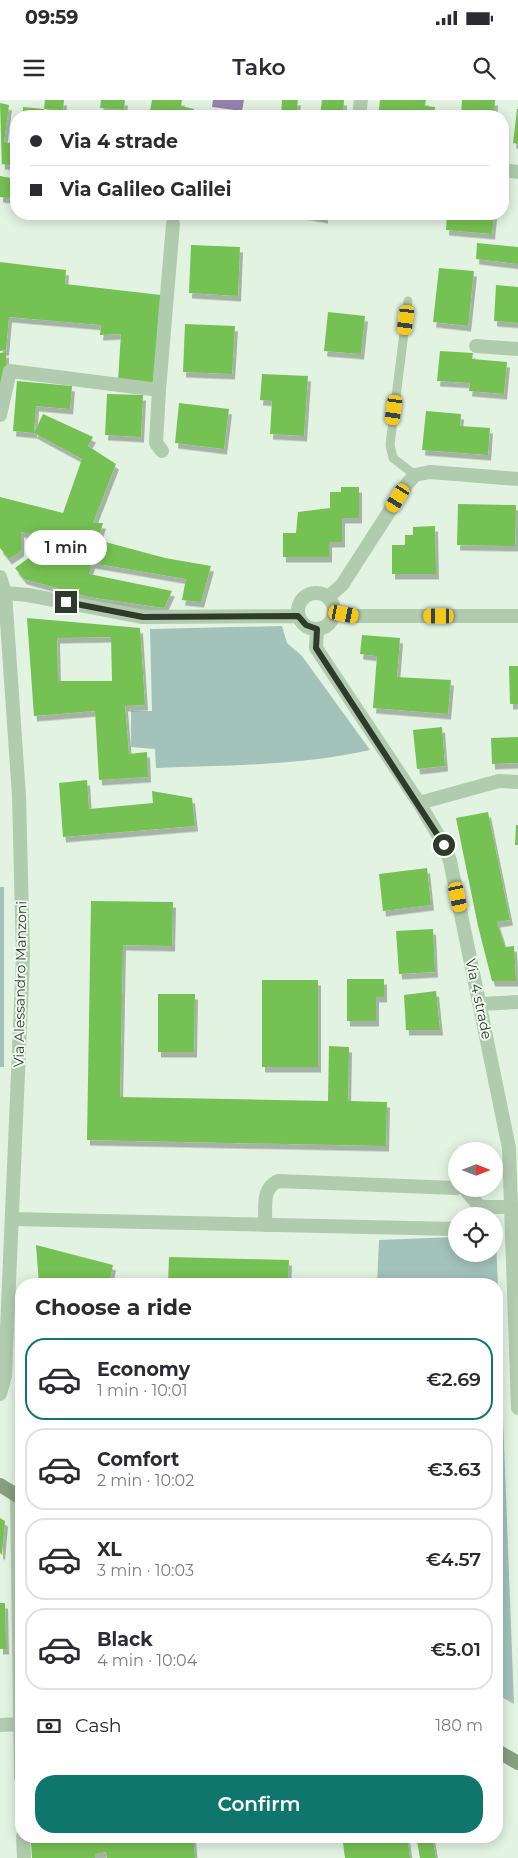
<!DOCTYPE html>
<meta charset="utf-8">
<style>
body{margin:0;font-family:Montserrat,sans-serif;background:#f2f2f3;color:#2b2b33;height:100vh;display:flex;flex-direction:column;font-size:19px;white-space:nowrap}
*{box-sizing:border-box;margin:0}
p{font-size:16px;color:#7c7c81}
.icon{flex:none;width:28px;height:28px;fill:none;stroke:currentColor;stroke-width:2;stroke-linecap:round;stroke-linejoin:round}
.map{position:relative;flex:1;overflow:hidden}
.details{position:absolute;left:15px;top:1178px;width:488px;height:565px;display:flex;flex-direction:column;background:#fff;border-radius:20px;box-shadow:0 2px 12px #0003}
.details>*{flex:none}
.top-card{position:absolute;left:10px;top:10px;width:499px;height:110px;border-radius:20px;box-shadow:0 2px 12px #0003;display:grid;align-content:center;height:110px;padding:0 20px;background:#fff}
.needle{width:32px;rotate:90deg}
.buttons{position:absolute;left:448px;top:1042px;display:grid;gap:10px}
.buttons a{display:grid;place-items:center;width:55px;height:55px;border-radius:50%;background:#fff;box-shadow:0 2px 12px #0003;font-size:25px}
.end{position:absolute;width:22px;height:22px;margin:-11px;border:6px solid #2f3a2c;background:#fff;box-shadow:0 0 0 2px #fff}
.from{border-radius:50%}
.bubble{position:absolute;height:35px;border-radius:18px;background:#fff;box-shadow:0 2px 12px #0003;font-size:16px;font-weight:600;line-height:35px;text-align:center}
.car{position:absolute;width:15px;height:30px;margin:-15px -8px;border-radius:6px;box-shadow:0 0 4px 1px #0007;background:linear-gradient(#f5c518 24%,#345 0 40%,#f5c518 0 76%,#345 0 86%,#f5c518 0)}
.top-card b{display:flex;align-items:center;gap:18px;height:48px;font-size:19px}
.top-card b+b{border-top:1px solid #e1e1e2}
.top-card i{width:12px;height:12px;background:#2b2b33}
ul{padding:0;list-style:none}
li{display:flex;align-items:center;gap:15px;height:82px;margin:0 10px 8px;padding:0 10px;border:2px solid #e1e1e2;border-radius:20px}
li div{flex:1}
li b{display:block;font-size:19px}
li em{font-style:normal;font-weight:600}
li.on{border-color:#0f766e}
li>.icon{width:45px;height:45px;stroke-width:1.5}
h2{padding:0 20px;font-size:22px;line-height:60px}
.pay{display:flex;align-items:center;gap:12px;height:55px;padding:0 20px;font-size:19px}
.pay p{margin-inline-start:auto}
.cta{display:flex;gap:10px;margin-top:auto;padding:10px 20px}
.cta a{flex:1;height:58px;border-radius:20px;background:#0f766e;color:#fff;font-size:20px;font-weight:600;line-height:58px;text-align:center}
.status{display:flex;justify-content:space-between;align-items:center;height:35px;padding:0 25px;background:#fff;direction:ltr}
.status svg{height:14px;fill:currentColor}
header{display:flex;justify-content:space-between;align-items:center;height:65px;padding:0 20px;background:#fff;font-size:22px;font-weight:600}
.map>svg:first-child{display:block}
.green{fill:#a2c2ba}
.water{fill:#9782af}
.building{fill:#76c152;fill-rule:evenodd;filter:url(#shadow)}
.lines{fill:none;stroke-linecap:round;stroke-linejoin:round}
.service{stroke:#b1cbae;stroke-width:9}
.minor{stroke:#b1cbae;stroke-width:14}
.secondary{stroke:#859f7f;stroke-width:14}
.route{stroke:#2f3a2c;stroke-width:6}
.labels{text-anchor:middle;stroke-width:4;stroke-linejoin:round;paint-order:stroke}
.street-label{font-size:14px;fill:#2f3a2c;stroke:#effaee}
</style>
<div class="status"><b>09:59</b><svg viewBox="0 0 49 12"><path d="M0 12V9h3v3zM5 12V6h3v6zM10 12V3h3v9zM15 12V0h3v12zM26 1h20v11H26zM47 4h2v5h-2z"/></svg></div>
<header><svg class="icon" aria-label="menu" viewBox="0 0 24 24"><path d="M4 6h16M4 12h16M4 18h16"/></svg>Tako<svg class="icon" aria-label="search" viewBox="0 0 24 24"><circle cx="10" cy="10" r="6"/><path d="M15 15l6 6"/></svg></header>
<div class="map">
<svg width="518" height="1758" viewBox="0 0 518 1758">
<defs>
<filter id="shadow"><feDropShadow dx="3" dy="5.5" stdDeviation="0" flood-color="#0004"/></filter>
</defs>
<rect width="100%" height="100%" fill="#e2f3e2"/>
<!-- green -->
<path class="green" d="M282,526L287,543L302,556L370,650C300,666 227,665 156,668L155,649L131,647V611H152L150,529Z
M0,787H4V967H0Z
M494,1136H496L514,1604L496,1594V1184H377L379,1140L456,1137V1154H494Z"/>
<!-- water -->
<path class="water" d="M213,0H244L242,11L212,7Z"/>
<!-- building -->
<path class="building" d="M45,0H64L63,10L44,9V16H23V7L44,9Z
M101,0H125L124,10L100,8Z
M152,0H182L181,6L194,9L192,16H155L156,11H150Z
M282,0H298L296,16H281Z
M322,0H344L343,16H320Z
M380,0H426L425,6L435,7L434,16H378Z
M462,0H495L494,16H461Z
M0,3L9,5L4,42L16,44V66L2,64V70Z
M517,9H518V44L513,43Z
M0,76L16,79V99L0,97Z
M303,114H325V118Z
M447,114H494L492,134L446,130Z
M477,143L518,147V164L476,159Z
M191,145L240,147L238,196L189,193Z
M0,162L66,170L65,184L161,195L154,283L118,280L121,234L100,235L101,225L9,217L6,250L0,251Z
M439,168L474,171L468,226L433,222Z
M496,185L518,187V223L494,221Z
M328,212L365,216L361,254L324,251Z
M185,224L235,226L232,274L183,272Z
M440,251L473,253L472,259L507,262L504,294L469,291L470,283L437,281Z
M6,252V280L0,295V253Z
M262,274L308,276L304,336L270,334L272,301L260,300Z
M17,281L72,286L70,309L36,306L34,333L13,331Z
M107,294L143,295L141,337L105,335Z
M179,303L229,309L224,349L175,343Z
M426,311L461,314L460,326L490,328L488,355L422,350Z
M43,314L93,337L88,346L116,364L93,423H103L98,440L165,458L211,466L201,502L182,500L186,479L92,463L89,474L172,491L164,508L89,497L24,479L15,468L30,457L44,464L53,439L21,432V451L9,459L0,448V397L63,413L82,359L34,333Z
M341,387H359V418H342V442H329V457H283V433H296L298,412L330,408V392H341Z
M458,404L516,405L515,446L457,445Z
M435,426L436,474H392V445H405V435H413V427Z
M27,518L140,528L145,605L125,606L129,654L147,652L148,677L99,680L95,611L34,616ZM111,537L112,581H58L57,538Z
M362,535L400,538L397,577L451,580L448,614L373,608L377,556L360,554Z
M509,566H518V604H510Z
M442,627L445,666L417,669L413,630Z
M518,637V663L492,664L491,638Z
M87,680L89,709L153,703L152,691L192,698L195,726L63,737L59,683Z
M488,712L510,820L497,822L505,847L514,846L516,881H492L478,826L456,718Z
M516,725H518V745H515Z
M427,768L431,805L383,811L379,774Z
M91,801L173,802L172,846L123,845L120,997L328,1001L329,946L349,947L348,1001L387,1002L386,1046L87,1040Z
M433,829L435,872L399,874L396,831Z
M347,879H384V897H376V921H347Z
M262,880H318V967H262Z
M436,891L440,930H406L404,895Z
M158,894H195L194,952H158Z
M36,1145L113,1165L109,1184H39Z
M169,1157L289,1160L288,1184H168Z
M0,1418L5,1421L2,1455L0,1453Z
M0,1503H5L6,1549H0Z
M84,1736H193L195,1758H107L106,1752L95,1754V1758H32L31,1743Z
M342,1736H407L410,1758H345Z
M416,1736H432L436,1758H420Z"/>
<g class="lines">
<!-- service -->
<path class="service" d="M408,201L390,345L393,358L415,375"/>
<!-- minor -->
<path class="minor" d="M359,16L361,0
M505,70L518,72
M476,246L518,249
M159,290L173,124
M0,315L10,271L159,290L156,343L162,351
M0,477L5,493L19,696L23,857L5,1276L0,1294
M298 511a18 18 0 1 1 36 0a18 18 0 1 1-36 0Z
M0,494L5,493L28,495L143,517L299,516
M328,497L342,485L407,384L415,375L430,372L518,379
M334,511L355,516H518
M317,529L316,548L419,703L444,745L450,761L509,1048L518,1308
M419,703L499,681L518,682
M481,904L518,902
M465,1089L480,1107H512
M12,1119L456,1129
M265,1125C266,1108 261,1089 278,1081L456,1088
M17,1395L21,1678
M0,1625L20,1624
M23,1736L24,1758"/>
<!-- secondary -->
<path class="secondary" d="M0,1385L21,1398
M496,1650L518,1663"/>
</g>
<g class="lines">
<!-- route -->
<path class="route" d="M66,502L143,517L298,516L306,525L317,529L316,548L444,745"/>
</g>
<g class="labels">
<!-- street labels -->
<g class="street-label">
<text transform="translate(20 884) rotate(-89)" y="5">Via Alessandro Manzoni</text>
<text transform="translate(479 899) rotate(78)" y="5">Via 4 strade</text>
</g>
</g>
</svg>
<div class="buttons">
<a><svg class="needle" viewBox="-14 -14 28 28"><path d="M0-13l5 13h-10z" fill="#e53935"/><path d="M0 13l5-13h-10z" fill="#7c7c81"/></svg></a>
<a><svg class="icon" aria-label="locate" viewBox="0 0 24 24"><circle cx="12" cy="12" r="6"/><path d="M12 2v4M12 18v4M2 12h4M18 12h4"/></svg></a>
</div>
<i class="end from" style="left:444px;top:745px"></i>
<i class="end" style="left:66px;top:502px"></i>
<div class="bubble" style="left:25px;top:430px;width:82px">1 min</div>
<i class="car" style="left:406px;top:220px;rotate:187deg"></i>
<i class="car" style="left:394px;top:310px;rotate:188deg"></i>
<i class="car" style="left:398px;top:398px;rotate:212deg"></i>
<i class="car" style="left:344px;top:514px;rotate:101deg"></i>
<i class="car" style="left:439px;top:516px;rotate:270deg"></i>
<i class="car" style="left:458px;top:797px;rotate:168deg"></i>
<div class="top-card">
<b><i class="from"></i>Via 4 strade</b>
<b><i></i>Via Galileo Galilei</b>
</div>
<section class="details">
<h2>Choose a ride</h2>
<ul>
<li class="on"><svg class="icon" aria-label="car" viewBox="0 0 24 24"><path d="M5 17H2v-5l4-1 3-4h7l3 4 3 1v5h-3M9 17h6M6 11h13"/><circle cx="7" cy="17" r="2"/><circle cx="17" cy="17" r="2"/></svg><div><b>Economy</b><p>1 min · 10:01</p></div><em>€2.69</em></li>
<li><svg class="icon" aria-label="car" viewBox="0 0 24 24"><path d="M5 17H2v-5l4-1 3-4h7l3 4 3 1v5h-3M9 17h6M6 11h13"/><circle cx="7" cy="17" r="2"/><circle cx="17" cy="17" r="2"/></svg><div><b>Comfort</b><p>2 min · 10:02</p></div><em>€3.63</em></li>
<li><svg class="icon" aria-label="car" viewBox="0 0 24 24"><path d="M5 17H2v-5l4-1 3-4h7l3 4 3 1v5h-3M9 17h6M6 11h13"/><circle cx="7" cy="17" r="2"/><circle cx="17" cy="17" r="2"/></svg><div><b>XL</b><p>3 min · 10:03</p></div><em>€4.57</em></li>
<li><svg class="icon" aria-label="car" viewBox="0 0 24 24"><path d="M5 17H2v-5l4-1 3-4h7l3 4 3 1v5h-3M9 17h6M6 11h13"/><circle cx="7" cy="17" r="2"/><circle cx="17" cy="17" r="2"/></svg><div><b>Black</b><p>4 min · 10:04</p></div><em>€5.01</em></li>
</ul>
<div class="pay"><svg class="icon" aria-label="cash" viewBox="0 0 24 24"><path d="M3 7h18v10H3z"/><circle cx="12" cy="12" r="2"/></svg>Cash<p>180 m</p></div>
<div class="cta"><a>Confirm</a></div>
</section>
</div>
